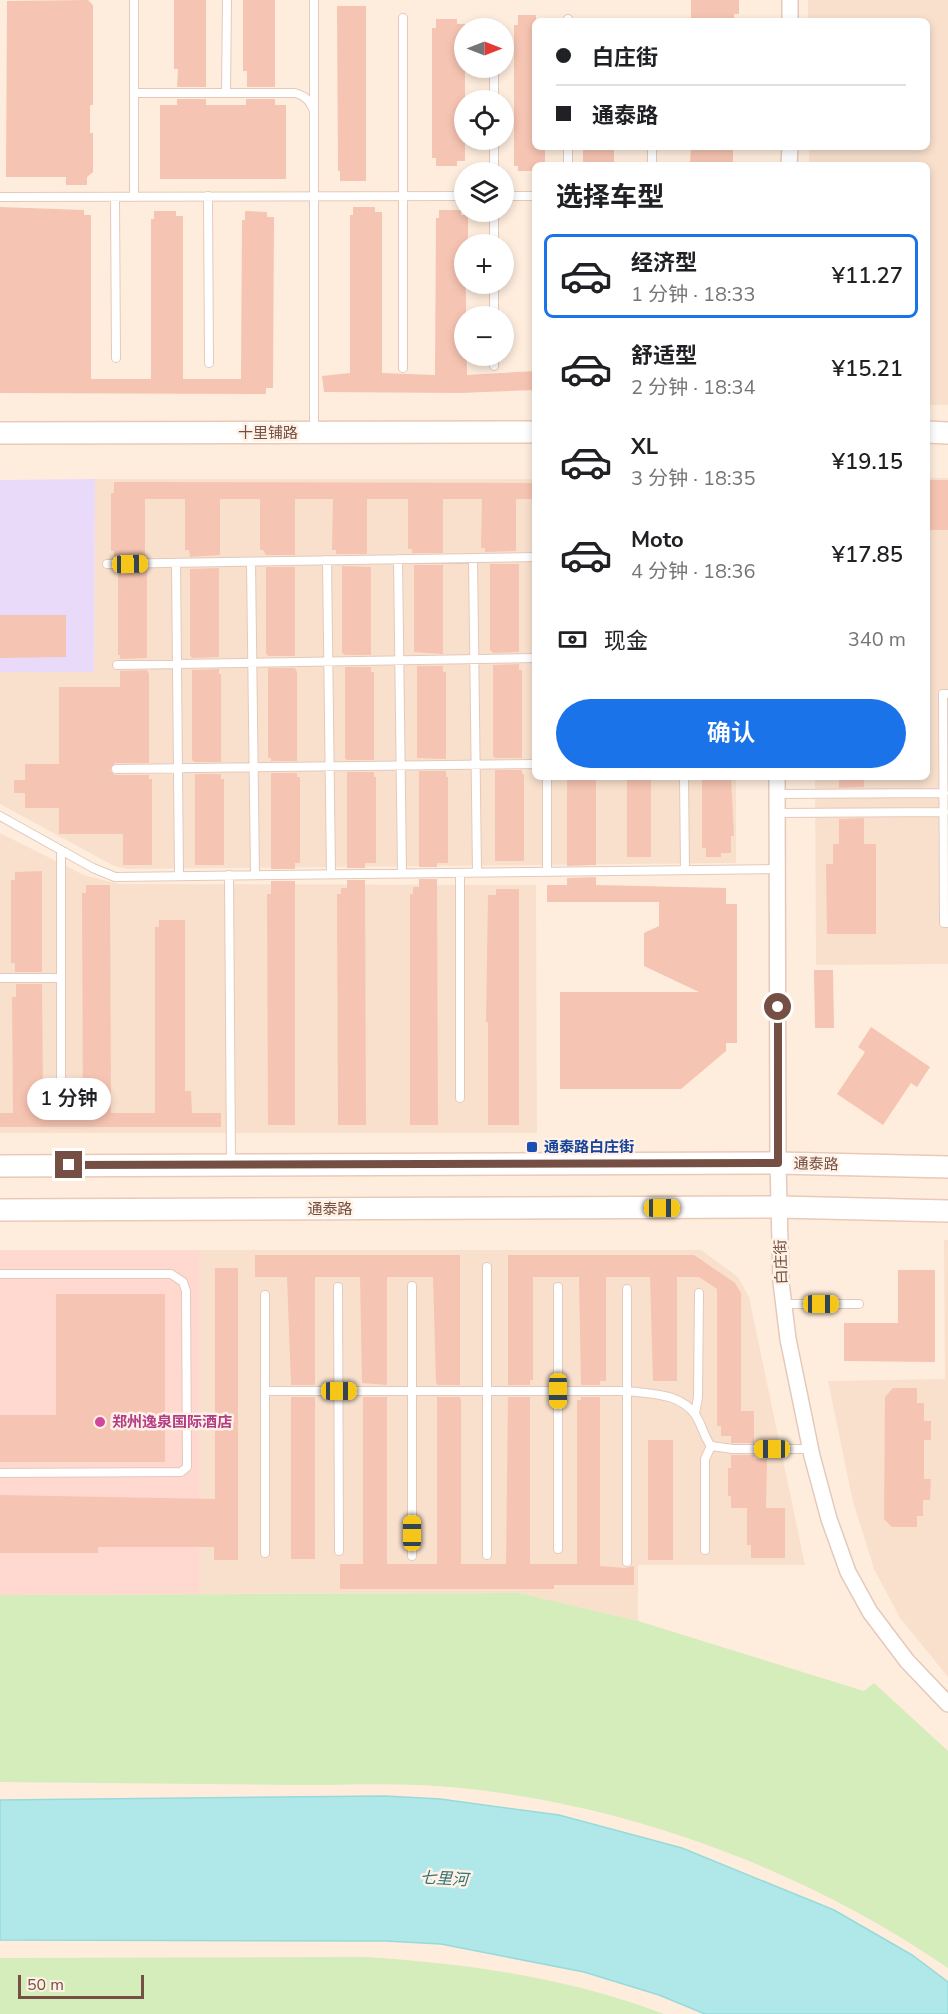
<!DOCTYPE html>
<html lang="zh">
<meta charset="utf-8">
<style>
body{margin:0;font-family:"Nunito Sans","Noto Sans SC",sans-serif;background:#f2f2f2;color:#202124;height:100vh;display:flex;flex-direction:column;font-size:22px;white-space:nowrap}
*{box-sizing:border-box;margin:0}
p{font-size:20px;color:#757577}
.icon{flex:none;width:33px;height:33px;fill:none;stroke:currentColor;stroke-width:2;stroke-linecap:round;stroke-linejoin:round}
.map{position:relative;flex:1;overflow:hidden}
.side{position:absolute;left:532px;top:162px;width:398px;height:618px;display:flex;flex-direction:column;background:#fff;border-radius:9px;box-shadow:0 3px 9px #0003}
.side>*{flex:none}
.top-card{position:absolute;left:532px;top:18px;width:398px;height:132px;border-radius:9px;box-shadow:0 3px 9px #0003;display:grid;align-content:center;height:132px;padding:0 24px;background:#fff}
.needle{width:39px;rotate:90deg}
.controls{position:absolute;left:454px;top:18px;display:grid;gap:12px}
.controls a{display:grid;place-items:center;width:60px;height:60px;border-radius:50%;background:#fff;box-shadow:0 3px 9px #0003;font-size:30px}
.scale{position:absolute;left:18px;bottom:15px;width:126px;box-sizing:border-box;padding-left:6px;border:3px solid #754f44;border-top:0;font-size:16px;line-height:21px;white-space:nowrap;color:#754f44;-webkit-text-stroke:4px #fff1e5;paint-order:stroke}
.end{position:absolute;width:27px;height:27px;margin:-14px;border:8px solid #754f44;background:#fff;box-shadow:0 0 0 3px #fff}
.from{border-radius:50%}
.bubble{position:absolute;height:42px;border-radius:21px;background:#fff;box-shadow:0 3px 9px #0003;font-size:20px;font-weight:600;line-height:42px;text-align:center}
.car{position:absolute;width:18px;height:36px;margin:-18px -9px;border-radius:8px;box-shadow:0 0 4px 2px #0007;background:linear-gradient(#f5c518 24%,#345 0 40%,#f5c518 0 76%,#345 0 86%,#f5c518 0)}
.top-card b{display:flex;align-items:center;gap:21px;height:57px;font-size:22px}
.top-card b+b{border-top:2px solid #e0e0e0}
.top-card i{width:15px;height:15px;background:#202124}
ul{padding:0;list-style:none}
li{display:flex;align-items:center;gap:18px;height:84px;margin:0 12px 9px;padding:0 12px;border:3px solid transparent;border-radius:9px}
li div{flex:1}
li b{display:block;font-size:22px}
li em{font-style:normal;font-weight:600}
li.current{border-color:#1a73e8}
li>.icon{width:54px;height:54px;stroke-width:1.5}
h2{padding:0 24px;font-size:27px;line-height:72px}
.pay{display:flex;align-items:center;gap:15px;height:66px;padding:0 24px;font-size:22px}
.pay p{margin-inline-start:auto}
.primary-button{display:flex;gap:12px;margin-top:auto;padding:12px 24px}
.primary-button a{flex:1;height:69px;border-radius:36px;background:#1a73e8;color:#fff;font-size:24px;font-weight:600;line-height:69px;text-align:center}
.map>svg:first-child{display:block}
.residential{fill:#f8e0cd}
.commercial{fill:#ffd8d0}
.education{fill:#eadafa}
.green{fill:#d5ecbb}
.water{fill:#b0e8e9;stroke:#96dadb;stroke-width:1.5}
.building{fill:#f6c4b2}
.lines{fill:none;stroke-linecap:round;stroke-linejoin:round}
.lane-casing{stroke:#e4c9bb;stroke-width:10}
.street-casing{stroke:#e4c9bb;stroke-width:18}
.secondary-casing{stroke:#eac9b8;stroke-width:24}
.lane{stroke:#fff;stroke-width:8}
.street{stroke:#fff;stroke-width:15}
.secondary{stroke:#fff;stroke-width:21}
.route{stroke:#754f44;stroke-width:8}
.transit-dot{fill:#1a4fb4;stroke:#fff1e5;stroke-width:2}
.hotel-dot{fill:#d1479c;stroke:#fff1e5;stroke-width:2}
.labels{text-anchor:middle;stroke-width:5;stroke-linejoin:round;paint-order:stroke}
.street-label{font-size:15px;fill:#754f44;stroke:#fff1e5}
.transit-label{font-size:15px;font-weight:bold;fill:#164399;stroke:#fff1e5;text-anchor:start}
.hotel-label{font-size:15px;font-weight:bold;fill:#b23c85;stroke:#fff1e5;text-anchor:start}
.water-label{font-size:16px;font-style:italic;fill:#347376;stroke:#fff1e5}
</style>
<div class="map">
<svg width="948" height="2014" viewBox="0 0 948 2014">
<rect width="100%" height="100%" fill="#feeddd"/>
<!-- residential -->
<path class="residential" d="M808,0H948V405H927V165H809V147H927V21H808Z
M927,478H948V964L816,965L815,777H927Z
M95,479H535L536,777H736V863L128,869L114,866L0,804V672H94Z
M0,833L86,876L120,884L536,885L537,1133H0Z
M944,1240H948V1677L900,1618L874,1569L853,1502L828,1381L945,1379Z
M199,1250H701L738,1277L749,1297L805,1565H638V1621L519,1593L199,1594Z"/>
<!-- commercial -->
<path class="commercial" d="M0,1250H199V1594L0,1595Z"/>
<!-- education -->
<path class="education" d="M95,479L94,672H0V480Z"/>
<!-- green -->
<path class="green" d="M519,1593L638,1621L864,1691L874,1683L948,1751V1968C805,1870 633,1806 461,1788C407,1782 351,1785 297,1785C198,1784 99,1783 0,1782V1595Z
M366,1957C469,1964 567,1977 664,2014H0V1958Z"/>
<!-- water -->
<path class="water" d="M385,1796L440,1799L559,1815L682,1848L834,1910L912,1955L948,1982V2014H705L659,1995L584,1972L441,1944L385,1941L0,1940V1800Z"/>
<!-- building -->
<path class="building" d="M88,0L93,5V105H90V133H93V172L87,177V185H66V177H6L7,1Z
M174,0H206V87H177L178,69H174Z
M243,0H275V87H247V71H243Z
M691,0H739V14H734V21H691Z
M337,6H366V181H340V171H338Z
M518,15H536V147H545V165H536V171H518V166H514V25H518Z
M436,19H457V24H465V161H457V166H436V158H432V28H436Z
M177,99H206V105H246V99H275V105H286V179H160V105H177Z
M587,147H614V165H583V148Z
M691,147H733V165H690Z
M0,207L84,210V215H91V379H151V219H154V211H176V216H183V379H241L242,220H245V211L267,212V217H274L273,388H266V394L0,393Z
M353,207H375V212H382V373L435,375L436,218H439V210H461V215H468V241H465L467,375L536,371V390L460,393L324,392L322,376L350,373V215H353Z
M927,480H948V530H927Z
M114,482L536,483V499H516V551L485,552V548H481L482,499H443V553H412V549H408V499H367V554H336V550H332L333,499H295V555H266L263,550H260V499H220V555L190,557L189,550H185V499H145V557L118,558L114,556V551H111V493H114Z
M490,564H519V652L493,653L490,650Z
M414,565H443V654L414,652Z
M342,566L371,567V655H345L342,653Z
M266,567H295V656H268L266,653Z
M219,568V657L192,658L190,655V569Z
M147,569V658L120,659V655H118V570Z
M0,615H66V657L0,658Z
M519,664V670H522V758H495L493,756V665Z
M417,666H443V672H446V759L417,758Z
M345,667H371V672H374V760H347L345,758Z
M268,668H295L297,672V761H271V758H268Z
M219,669V674H221V762H195L192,760V670Z
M147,670L149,674V763H115L110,770L115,775H149V779H152V865H123V834H59V808H25V793H14V780H25V764H59V687H120V671Z
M495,770H522V774H524V861H495Z
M419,771H446V777H448V863H437V867H419Z
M347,772H374V777H376V863H365V868H347Z
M271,773H297V777H300V863H295V869H271Z
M195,774H221V779H224V865H195Z
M567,777H596V865L567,866Z
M627,777H651V857H627Z
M702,777H731L734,836H731V853H721V857H706V848H702Z
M839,777H864V787L839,788Z
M864,818V844H876V934H827L826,864H833V844H839V819Z
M42,871V972H15V963H11V880H15V872Z
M596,877V885L726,888V904H737V1043H726V1051L681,1089H560V992H699L644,966V933L659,926V902H547V885H567V878Z
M419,879H437L438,1125H410V894H413V887H419Z
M347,880H365L366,1125H338L337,894H341V888H347Z
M271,881H295V1125H268L267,894H271Z
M86,885H110L111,1113H155V927H159V920H185V1091H191L192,1113H221V1127H0V1113H13L12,997H16V984H42L43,1093H47V1113H83L82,893H86Z
M496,889H519V1125H488V1022H486L488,895H496Z
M814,970H833L834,1028H815Z
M871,1027L930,1067L917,1087L911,1083L883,1125L837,1094L865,1052L858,1047Z
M255,1255H460V1385H437L436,1382L433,1277H387V1385L362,1383L360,1277H315V1385H291L287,1277H255Z
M508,1255H694L735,1283L741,1293V1411H754V1443H731V1436H721V1426H717V1289L699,1277H677V1381H653L650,1277H606V1381H600V1385H581L579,1277H533V1380H530V1385H508Z
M215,1268H238V1560H214V1547H98V1553H0V1495L215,1499Z
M898,1270H935V1362L844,1361V1323H898Z
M56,1294H165V1462H0V1415H56Z
M893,1388H917V1403H924V1421H931V1440H924V1479H931L930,1500H923V1516H917V1527H892L884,1519L885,1397Z
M291,1397H315V1559H291Z
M363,1397H387V1564H437V1397H460L461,1400V1564H506L508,1397H530V1564H577V1400H581V1397H600V1566L626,1568L634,1566V1585H554V1589H340V1564H363Z
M648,1440H673V1560H648Z
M731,1455H754V1459H767L766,1508H785V1558H751V1545H747V1508H731V1496H728V1468H731Z"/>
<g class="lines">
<!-- lane casing -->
<g class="lane-casing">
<path id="lane" d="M134,0V197
M314,0V109
M403,18V368
M568,19V21
M494,26V28
M494,68V100
M134,93H295C306,96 310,101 314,111V430
M226,93L227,0
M494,140V172
M568,147V165
M652,147V165
M208,196L209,363
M504,196H536
M0,197L465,196
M115,197L116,358
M494,212V244
M494,284V316
M494,356V366
M473,558L477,872
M398,559L402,873
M327,560L331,874
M251,562L255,875
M176,563L179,876
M107,564L536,557
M117,665L536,658
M948,694H943L944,923H948
M116,769L536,764
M547,777V872
M684,777L685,870
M777,794L944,793
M777,813L944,812
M0,816L93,868L115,877L778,869
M229,875L231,1164
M0,978H61
M61,1087V850
M460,1098V873
M487,1267V1555
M0,1274H171L183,1282L186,1291L187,1467L181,1472L0,1473
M412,1286V1556
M338,1287L339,1551
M558,1287V1549
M627,1289V1562
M265,1295V1553
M784,1304H859
M265,1391H627C651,1394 682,1393 696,1416C702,1425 704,1437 711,1446L733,1449H811
M695,1414L698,1397L699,1293
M705,1550V1459L711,1446"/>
</g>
<!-- street casing -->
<g class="street-casing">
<path id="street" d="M790,0V21
M789,165L790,147
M777,777L778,1163L781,1282L788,1339L812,1456L829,1519L848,1572L870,1612L907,1661L948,1704"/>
</g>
<!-- secondary casing -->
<g class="secondary-casing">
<path id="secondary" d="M927,432L948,433
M0,433L536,432
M0,1166L778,1163L948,1167
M0,1210L780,1207L948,1211"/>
</g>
<!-- lane -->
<use href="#lane" class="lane"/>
<!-- street -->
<use href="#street" class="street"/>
<!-- secondary -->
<use href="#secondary" class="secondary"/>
</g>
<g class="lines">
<!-- route -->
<path class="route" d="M69,1165L778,1163V1007"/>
</g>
<!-- markers -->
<rect class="transit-dot" x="526" y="1141" width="12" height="12" rx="3"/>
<circle class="hotel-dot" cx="100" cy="1422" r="6"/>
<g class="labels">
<!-- street labels -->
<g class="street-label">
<text x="268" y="438">十里铺路</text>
<text transform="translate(816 1164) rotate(1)" y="5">通泰路</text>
<text x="330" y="1214">通泰路</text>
<text transform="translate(781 1262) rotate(-92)" y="5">白庄街</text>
</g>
<!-- transit labels -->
<g class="transit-label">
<text x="544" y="1152">通泰路白庄街</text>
</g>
<!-- hotel labels -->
<g class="hotel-label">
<text x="112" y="1427">郑州逸泉国际酒店</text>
</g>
<!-- water labels -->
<g class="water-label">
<text transform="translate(444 1878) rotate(3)" y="6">七里河</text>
</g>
</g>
</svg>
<div class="controls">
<a><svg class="needle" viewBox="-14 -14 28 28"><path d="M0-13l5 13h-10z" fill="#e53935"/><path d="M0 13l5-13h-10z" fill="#757577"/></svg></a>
<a><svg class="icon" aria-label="locate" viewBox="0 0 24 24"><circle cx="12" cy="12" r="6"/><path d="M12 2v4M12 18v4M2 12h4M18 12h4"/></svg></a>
<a><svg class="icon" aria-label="layers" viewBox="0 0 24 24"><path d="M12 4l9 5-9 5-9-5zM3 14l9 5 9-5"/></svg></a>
<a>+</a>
<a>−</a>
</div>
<div class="scale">50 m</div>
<i class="end from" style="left:778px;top:1007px"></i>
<i class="end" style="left:69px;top:1165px"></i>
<div class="bubble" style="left:27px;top:1078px;width:84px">1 分钟</div>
<i class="car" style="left:130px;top:564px;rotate:89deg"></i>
<i class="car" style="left:662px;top:1208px;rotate:90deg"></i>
<i class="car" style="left:821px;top:1304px;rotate:90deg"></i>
<i class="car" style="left:339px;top:1391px;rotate:90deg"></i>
<i class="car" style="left:558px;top:1391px;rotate:180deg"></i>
<i class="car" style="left:772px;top:1449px;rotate:270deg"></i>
<i class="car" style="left:412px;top:1533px;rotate:0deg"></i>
<div class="top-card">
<b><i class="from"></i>白庄街</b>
<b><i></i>通泰路</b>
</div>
<section class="side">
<h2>选择车型</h2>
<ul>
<li class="current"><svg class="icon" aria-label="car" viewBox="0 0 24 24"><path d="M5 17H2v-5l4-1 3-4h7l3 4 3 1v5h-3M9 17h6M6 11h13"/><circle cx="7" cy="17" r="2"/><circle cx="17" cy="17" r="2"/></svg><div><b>经济型</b><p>1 分钟 · 18:33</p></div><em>¥11.27</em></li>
<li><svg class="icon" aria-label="car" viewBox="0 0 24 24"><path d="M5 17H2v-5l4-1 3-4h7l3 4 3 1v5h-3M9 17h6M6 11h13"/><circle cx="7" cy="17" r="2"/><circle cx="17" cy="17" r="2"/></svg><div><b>舒适型</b><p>2 分钟 · 18:34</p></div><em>¥15.21</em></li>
<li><svg class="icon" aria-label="car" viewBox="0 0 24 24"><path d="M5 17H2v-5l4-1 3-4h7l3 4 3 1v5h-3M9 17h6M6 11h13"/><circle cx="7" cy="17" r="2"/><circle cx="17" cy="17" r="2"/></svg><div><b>XL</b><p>3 分钟 · 18:35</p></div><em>¥19.15</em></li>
<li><svg class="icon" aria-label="car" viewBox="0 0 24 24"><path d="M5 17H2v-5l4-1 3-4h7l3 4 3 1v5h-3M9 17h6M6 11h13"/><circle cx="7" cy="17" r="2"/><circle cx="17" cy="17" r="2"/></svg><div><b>Moto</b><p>4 分钟 · 18:36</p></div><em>¥17.85</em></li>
</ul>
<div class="pay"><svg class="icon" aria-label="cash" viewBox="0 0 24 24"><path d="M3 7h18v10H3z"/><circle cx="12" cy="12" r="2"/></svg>现金<p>340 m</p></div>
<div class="primary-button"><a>确认</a></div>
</section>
</div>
